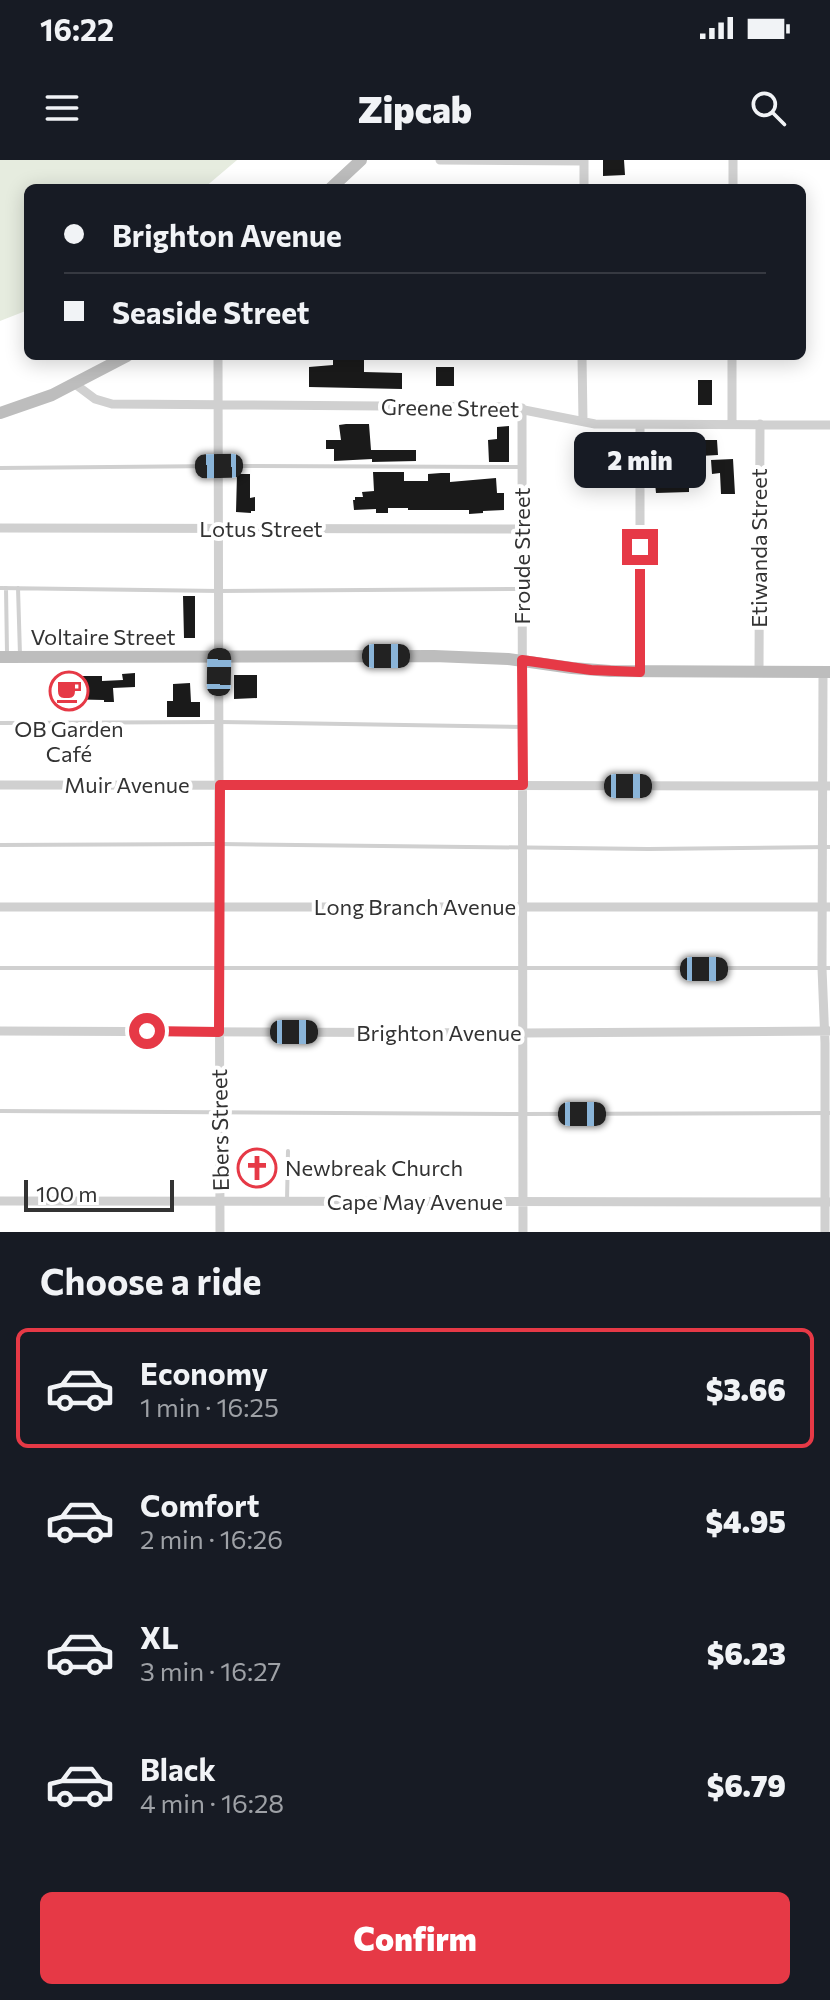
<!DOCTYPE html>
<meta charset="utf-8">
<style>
body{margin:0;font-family:Commissioner,sans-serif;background:#20242c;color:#f1f3f6;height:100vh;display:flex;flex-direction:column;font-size:30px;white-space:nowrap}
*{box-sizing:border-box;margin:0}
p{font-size:26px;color:#9ea1a6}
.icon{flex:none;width:44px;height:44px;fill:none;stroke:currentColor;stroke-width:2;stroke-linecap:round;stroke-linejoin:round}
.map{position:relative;height:1072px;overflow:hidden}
.panel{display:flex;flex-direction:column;background:#171b24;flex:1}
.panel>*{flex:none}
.banner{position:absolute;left:24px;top:24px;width:782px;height:176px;border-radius:12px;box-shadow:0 4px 20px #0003;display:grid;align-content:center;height:176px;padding:0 40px;background:#171b24}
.scale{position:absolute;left:24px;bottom:20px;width:150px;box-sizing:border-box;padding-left:8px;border:4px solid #333;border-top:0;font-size:22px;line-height:28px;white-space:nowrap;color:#333;-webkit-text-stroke:6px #fff;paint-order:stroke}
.end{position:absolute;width:36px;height:36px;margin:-18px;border:10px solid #e63946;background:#fff;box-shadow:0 0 0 4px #fff}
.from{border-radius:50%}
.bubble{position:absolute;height:56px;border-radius:12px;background:#171b24;box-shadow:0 4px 20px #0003;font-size:26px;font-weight:800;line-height:56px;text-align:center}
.car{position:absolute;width:24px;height:48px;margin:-24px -12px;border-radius:10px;box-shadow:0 0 6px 2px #0007;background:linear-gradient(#222 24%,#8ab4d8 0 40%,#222 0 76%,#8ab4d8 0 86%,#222 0)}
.banner b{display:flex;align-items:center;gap:28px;height:76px;font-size:30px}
.banner b+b{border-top:2px solid #363941}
.banner i{width:20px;height:20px;background:#f1f3f6}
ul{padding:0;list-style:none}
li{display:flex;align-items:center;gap:24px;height:120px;margin:0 16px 12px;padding:0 24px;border:4px solid transparent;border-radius:12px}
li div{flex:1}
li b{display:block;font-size:30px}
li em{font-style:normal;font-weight:800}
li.on{border-color:#e63946}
li>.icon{width:72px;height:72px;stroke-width:1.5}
h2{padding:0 40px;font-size:36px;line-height:96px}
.cta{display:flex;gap:16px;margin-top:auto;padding:16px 40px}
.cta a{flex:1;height:92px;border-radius:12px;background:#e63946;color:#fff;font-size:32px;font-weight:800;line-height:92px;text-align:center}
.status{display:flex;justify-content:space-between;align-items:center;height:56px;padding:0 40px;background:#171b24;direction:ltr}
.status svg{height:22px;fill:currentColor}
header{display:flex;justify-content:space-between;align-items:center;height:104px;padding:0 40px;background:#171b24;font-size:36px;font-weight:800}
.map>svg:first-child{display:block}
.green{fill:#e6ecdf}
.building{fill:#1a1a1a}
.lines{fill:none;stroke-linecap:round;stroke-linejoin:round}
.service{stroke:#d0d0d0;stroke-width:4}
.minor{stroke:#d0d0d0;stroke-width:9}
.secondary{stroke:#bdbdbd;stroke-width:12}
.route{stroke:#e63946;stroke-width:10}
.labels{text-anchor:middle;stroke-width:8;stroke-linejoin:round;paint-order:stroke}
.street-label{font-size:22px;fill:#333;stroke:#fff}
.poi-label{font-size:22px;fill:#333;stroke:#fff}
</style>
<div class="status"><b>16:22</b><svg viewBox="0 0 49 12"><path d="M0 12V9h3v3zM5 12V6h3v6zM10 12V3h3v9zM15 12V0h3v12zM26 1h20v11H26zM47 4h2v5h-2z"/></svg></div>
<header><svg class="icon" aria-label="menu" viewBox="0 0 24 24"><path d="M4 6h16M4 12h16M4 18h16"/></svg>Zipcab<svg class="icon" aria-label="search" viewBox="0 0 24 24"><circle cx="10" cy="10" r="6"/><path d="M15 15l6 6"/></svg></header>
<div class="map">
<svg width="830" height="1072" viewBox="0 0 830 1072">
<rect width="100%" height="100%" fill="#fff"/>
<!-- green -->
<path class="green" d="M0,0H237L204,28H28V150L0,161Z"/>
<!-- building -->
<path class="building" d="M603,0H624L625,15L603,16Z
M333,196H341V198H364V212L402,213V229L309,227V207L333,205Z
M436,207H454V226H436Z
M698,220H712V245H698Z
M346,264H369L371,290H416V301L372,302V299L334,301V289H326V280H341L339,265Z
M509,266V302H489L488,280L497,279V267Z
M699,280H717L718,295L682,297V301H677V318L689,317V332L656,333L655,323H661L660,283H699Z
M733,299L735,334H721L720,313L712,314L711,300Z
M373,312H404V321H428V314L441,313H450V322L496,318L497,333H504V350L483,351V353L469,354V350H408V348H388V353H376V349L354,350L353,340H355V337H363L362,332L374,331Z
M237,314H250V338L255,337V351H251V353L236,352Z
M183,436H195V478H184Z
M135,513V527L113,528L114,542H104V540L59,539L60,521L79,522V516H102V521L123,520L122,514Z
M234,515H257V538L234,539Z
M190,523L191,542H200V557H167V541H173V524Z"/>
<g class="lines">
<!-- service -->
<path class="service" d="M0,308L219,306L522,307
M0,428L219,431L522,429
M6,428L7,493
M18,428L20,495
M0,563L220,562L522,567
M0,685L220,684L648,689L830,687
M0,808H830
M0,951L522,954L830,953
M287,1040L288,991"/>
<!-- minor -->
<path class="minor" d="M440,0L584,1
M584,28V0
M733,28V0
M218,196L220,1072
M582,196L583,261
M75,224L95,239L112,244L509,247L595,264L830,265
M522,248L523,1072
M732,264V196
M0,368L522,369
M640,512V265
M759,512L760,264
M823,513L822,808L825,883V1072
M0,625L830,626
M0,747H830
M0,871L523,873L830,871
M0,1041L830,1042"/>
<!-- secondary -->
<path class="secondary" d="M331,28L361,0
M0,253L52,235L127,196
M0,497L434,496L508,499L572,508L610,511L830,512"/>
</g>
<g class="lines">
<!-- route -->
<path class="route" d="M147,871L219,872L220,625H523L522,500L591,510L640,512V387"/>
</g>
<!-- icons -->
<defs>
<g id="cafe-ring" transform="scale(2)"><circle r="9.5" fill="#fff" stroke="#e63946" stroke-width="1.5"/><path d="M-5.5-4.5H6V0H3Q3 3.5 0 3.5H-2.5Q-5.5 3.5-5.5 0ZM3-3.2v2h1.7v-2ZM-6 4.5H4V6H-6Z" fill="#e63946"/></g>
<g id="church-ring" transform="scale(2)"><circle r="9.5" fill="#fff" stroke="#e63946" stroke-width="1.5"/><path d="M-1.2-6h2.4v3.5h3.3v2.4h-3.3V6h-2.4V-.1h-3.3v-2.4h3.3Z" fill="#e63946"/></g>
</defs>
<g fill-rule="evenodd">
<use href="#cafe-ring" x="69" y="531"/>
<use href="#church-ring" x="257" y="1008"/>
</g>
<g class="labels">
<!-- street labels -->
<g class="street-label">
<text transform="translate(450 248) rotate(1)" y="8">Greene Street</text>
<text x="261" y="377">Lotus Street</text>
<text transform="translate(759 388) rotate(-90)" y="8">Etiwanda Street</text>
<text transform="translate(522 396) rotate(-90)" y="8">Froude Street</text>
<text x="103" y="485">Voltaire Street</text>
<text x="127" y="633">Muir Avenue</text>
<text x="415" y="755">Long Branch Avenue</text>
<text x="439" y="881">Brighton Avenue</text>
<text transform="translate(220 970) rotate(-91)" y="8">Ebers Street</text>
<text x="415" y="1050">Cape May Avenue</text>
</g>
<!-- poi labels -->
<g class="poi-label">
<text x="69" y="577">OB Garden<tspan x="69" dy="25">Café</tspan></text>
<text x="285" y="1016" text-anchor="start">Newbreak Church</text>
</g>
</g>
</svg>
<div class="scale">100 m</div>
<i class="end from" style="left:147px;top:871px"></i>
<i class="end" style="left:640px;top:387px"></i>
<div class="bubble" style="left:574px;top:272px;width:132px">2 min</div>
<i class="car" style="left:219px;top:306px;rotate:269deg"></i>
<i class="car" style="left:386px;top:496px;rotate:90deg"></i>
<i class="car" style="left:219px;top:512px;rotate:1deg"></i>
<i class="car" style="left:628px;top:626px;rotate:90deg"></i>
<i class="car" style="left:704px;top:809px;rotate:90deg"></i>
<i class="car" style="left:294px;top:872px;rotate:90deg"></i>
<i class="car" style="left:582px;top:954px;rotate:90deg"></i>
<div class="banner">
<b><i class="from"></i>Brighton Avenue</b>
<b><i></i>Seaside Street</b>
</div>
</div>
<section class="panel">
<h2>Choose a ride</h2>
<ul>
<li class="on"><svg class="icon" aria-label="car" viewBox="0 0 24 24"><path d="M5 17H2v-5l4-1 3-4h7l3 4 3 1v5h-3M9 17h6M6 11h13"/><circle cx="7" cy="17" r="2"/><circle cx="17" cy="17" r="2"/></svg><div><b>Economy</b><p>1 min · 16:25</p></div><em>$3.66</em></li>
<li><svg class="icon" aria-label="car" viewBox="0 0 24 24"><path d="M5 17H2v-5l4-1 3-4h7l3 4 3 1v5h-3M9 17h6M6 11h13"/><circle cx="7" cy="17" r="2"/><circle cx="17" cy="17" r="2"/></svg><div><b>Comfort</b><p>2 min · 16:26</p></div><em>$4.95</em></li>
<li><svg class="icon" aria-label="car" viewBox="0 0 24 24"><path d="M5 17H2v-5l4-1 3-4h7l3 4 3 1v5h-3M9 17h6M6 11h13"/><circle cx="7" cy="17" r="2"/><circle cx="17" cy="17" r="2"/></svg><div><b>XL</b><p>3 min · 16:27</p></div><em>$6.23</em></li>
<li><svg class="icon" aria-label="car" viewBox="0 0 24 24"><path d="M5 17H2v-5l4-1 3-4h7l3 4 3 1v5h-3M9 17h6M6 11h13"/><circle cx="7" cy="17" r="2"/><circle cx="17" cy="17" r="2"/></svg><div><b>Black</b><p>4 min · 16:28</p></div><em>$6.79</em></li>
</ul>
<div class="cta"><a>Confirm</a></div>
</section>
